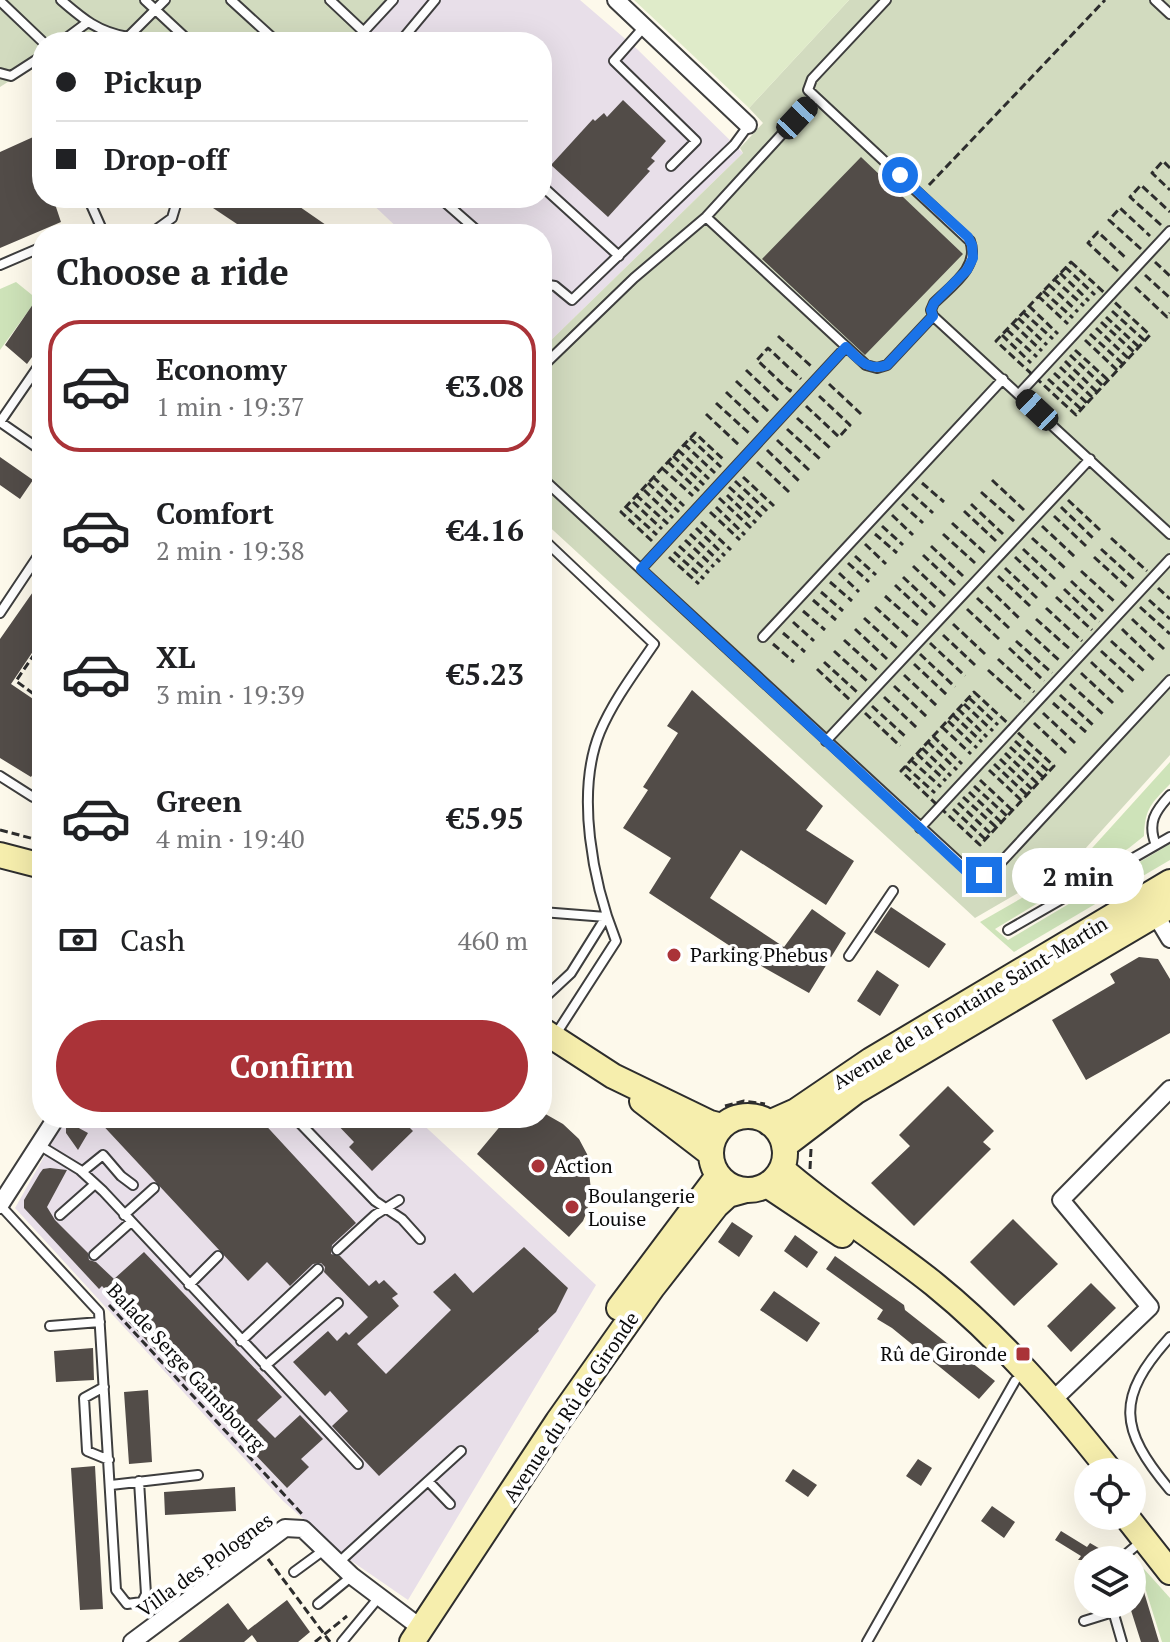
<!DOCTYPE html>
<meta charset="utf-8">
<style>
body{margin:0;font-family:"PT Serif",serif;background:#f6f6f6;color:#202124;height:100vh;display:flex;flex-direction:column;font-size:30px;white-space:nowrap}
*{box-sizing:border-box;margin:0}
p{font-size:26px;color:#757577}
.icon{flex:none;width:44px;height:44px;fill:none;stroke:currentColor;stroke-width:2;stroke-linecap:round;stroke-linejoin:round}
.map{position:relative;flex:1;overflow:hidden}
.side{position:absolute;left:32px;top:224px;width:520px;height:904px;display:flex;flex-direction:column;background:#fff;border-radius:32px;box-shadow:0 8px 32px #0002}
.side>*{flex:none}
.banner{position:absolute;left:32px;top:32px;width:520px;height:176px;border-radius:32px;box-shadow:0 8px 32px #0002;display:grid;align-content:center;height:176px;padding:0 24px;background:#fff}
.buttons{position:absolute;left:1074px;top:1458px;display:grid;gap:16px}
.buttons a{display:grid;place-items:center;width:72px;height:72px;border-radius:50%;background:#fff;box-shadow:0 8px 32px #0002;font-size:40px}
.end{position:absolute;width:36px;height:36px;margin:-18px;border:10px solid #1a73e8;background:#fff;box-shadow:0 0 0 4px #fff}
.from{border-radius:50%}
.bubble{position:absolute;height:56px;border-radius:28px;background:#fff;box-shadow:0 8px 32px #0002;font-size:26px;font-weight:700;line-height:56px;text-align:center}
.car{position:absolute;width:24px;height:48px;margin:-24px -12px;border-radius:10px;box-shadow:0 0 6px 2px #0007;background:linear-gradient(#222 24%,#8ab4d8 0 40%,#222 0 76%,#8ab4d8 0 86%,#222 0)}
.banner b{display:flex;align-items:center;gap:28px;height:76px;font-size:30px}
.banner b+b{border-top:2px solid #e0e0e0}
.banner i{width:20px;height:20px;background:#202124}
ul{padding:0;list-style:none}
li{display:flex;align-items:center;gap:24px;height:132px;margin:0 16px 12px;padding:0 8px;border:4px solid transparent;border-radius:32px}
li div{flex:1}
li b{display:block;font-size:30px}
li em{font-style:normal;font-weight:700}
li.selected{border-color:#aa3338}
li>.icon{width:72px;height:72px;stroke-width:1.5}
h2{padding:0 24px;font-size:36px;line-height:96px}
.pay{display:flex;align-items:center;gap:20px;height:88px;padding:0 24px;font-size:30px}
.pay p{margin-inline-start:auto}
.button{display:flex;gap:16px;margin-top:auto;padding:16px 24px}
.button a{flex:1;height:92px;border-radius:48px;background:#aa3338;color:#fff;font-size:32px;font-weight:700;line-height:92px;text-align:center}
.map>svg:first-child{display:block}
.industrial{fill:#e8dfe9}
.green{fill:#cee3b9}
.cemetery{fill:#d2dbbf}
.pitch{fill:#dfebc9}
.building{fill:#524c48}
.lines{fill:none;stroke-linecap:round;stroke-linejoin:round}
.service-casing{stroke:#3e3e3e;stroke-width:12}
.minor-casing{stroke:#3e3e3e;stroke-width:20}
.secondary-casing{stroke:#2d2d2d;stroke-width:28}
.path{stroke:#2d2d2d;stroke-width:3;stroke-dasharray:8 4;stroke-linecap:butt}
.service{stroke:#fff;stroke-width:8}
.minor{stroke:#fff;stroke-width:16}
.secondary{stroke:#f6eead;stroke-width:24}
.route{stroke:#1a73e8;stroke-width:10}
.poi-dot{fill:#aa3338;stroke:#fff;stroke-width:3}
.labels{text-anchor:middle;stroke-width:8;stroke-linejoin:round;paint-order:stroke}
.poi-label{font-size:20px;fill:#0b0b0b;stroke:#fff;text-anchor:start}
.street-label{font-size:20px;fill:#0b0b0b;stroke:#fff}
</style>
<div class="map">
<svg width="1170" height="1642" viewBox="0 0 1170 1642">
<rect width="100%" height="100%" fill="#fdf9eb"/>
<!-- industrial -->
<path class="industrial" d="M398,0H580L637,49L743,153L542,349V234H404L366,198H542V42H359Z
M66,1118H416L596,1285L408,1600L350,1560L283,1501L15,1208Z"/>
<!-- green -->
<path class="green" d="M16,282L37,299L0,350V289Z
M1170,762V784C1151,804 1145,808 1144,836L1129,848L995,929L1008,940L1170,844V860L1014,952L980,922L1074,868Z
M1134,1563L1144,1569L1170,1598V1642H1162L1142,1578L1132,1580Z"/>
<!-- cemetery -->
<path class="cemetery" d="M0,0H399L359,42H110L86,32L70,42H42V60L0,87Z
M849,0H1170V755L1075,860L975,918L542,520V349L743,153L740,148L763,123L749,108Z"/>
<!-- pitch -->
<path class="pitch" d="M634,0H849L749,108Z"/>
<!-- building -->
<path class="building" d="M623,100L666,141L651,158L655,161L647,169L650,171L608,217L551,165L593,119L595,121L604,113L607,117Z
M42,133V198H53L61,222L0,248V152Z
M861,157L963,254L865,355L762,259Z
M198,198H287L339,234H252Z
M42,291V343L27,364L5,345Z
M0,457L33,480L20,499L0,485Z
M42,579V638L11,684L42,705V761L31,777L0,758V639Z
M692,690L823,806L806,830L854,861L826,905L741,850L710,898L784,947L812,909L846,933L809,993L756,963L649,893L671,858L623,828L648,790L643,787L678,733L667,726Z
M891,907L946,944L929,968L874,932Z
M1139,957L1158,959L1170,979V1033L1086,1080L1052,1020L1115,983L1110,974Z
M877,970L899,985L880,1016L857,1001Z
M948,1086L994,1131L983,1142L991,1149L914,1226L871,1183L910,1146L899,1135Z
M542,1112L563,1124L579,1139L587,1154L591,1170L589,1171L591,1191L587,1211L583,1221L569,1237L477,1154L507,1118H542Z
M96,1118H259L356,1223L332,1245L331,1254L340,1256L369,1286L376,1280L379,1284L384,1280L398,1294L392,1298L399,1306L357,1344L386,1374L451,1310L433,1292L455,1273L473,1293L524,1247L568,1288L556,1312L538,1329L539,1331L379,1476L332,1426L348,1411L330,1391L325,1396L293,1362L328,1331L337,1341L346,1332L349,1335L368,1317L324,1272L325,1267L321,1263L313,1264L290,1286L267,1262L248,1281Z
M331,1118H400L413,1131L372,1171L349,1147L354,1142Z
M66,1121L88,1133L78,1150L66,1133Z
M50,1168L67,1170L47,1207L55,1220L88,1253L89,1260L96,1262L114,1279L144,1252L282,1397L257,1420L275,1438L300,1415L323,1439L301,1459L309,1467L287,1488L128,1321L131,1318L102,1286L99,1289L24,1208V1200L40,1173L43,1169Z
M1013,1219L1058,1264L1014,1306L970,1262Z
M732,1222L753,1236L739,1257L718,1242Z
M795,1235L818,1252L807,1268L784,1251Z
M835,1256L904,1305L905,1310L995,1381L979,1399L892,1328L877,1319L883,1310L826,1269Z
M1091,1283L1116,1308L1071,1352L1047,1326Z
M774,1291L820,1323L807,1342L760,1310Z
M93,1348L94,1380L56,1382L54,1351Z
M148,1390L152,1462L129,1464L124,1392Z
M918,1459L932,1468L921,1486L906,1476Z
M95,1466L103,1609L80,1610L71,1468Z
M793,1469L817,1485L808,1497L785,1481Z
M235,1487L236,1511L165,1515L164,1492Z
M992,1506L1015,1522L1004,1538L981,1521Z
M1061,1531L1087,1547L1090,1543L1102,1550L1100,1554L1109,1560H1078L1081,1556L1055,1540Z
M1135,1562L1159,1642H1141L1129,1604H1132V1563Z
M287,1600L310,1632L298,1642H257L252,1635L244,1642H178L228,1603L248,1630Z"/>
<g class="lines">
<!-- service casing -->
<g class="service-casing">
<path id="service" d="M61,0C83,19 98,32 128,37L165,0
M145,0L190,42
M231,0L277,42
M330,0L364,32
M1155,0L1170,14
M0,1L43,42
M644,27L614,61L696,141L671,166
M61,42L88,22
M354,42L393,0
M400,42L435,0
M0,73L11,76L42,56
M542,186L619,256
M88,198L104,234
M440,198L481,234
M706,217L866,365L877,368L887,365L933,316L931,310L934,303C951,286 980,267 970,241L808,90L812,79L886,0
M72,234L78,232L93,234
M150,234L172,218L178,198
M0,265L42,247
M542,284L555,286L572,300L734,145L748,126
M933,316L1170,534
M42,361L0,422L42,451
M542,367L634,278L706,217L815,98
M1019,394L1170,231
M542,478L973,875H984L993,871L1170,680
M542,538L654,644C635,672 613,701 600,732C575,793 593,883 616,941L556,1034
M641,569L846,347
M0,613L42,550
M763,637L1003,379
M826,741L1090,459
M0,776L33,797L42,786
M920,828L1170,559
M1156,845C1147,823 1155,811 1170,795
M542,912L606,917
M1008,930L1170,837
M849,956L893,891
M542,1000L571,973L606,917
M295,1118L375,1201L402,1219L420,1239
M39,1145L80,1170L103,1191L358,1464
M82,1172L103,1155L121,1176L133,1185
M0,1205L99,1312L116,1590L127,1604L142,1602L146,1594L139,1481
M60,1215L95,1184
M124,1215L154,1188
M337,1250L375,1215L399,1200
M94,1255L131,1222
M189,1285L218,1256
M50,1326L100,1322
M1170,1337C1115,1398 1119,1429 1170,1490
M241,1341L318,1269
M265,1366L338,1303
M104,1387L84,1398L87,1451L109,1460
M428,1481L450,1504
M111,1485L198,1475
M1119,1560L1143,1540
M338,1563L461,1451
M294,1572L324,1550
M318,1604L352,1576
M1111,1604L1122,1642
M1084,1621L1113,1612
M342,1642L380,1596
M867,1642L1015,1381"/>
</g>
<!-- minor casing -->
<g class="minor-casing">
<path id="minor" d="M616,0L748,125
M1155,914L1170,939
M0,1205L56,1118
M1053,1400L1150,1307L1061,1200L1170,1089
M132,1642L285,1528L303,1529L352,1576L413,1622"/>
</g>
<!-- secondary casing -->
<g class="secondary-casing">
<path id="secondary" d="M0,855L42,866
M542,1030L613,1076L710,1123L722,1126
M642,1101L711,1154
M711 1153a37 37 0 1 1 74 0a37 37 0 1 1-74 0Z
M769,1123L796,1111L871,1060L1170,882
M784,1146L855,1092L1170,906
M782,1169C830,1211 884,1244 934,1284C1002,1339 1057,1404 1111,1472
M767,1185L842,1235
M619,1308L718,1176
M1126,1516L1170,1572
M412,1642L558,1421L652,1288L716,1206L728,1195L746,1190"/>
</g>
<!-- path -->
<path class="path" d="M1170,168L1163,161L1152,173L1170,190
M929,185L1105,0
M1161,225L1130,197L1141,185L1170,212
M1141,249L1109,220L1120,208L1150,236
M1071,262L1150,335L1076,415L996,341Z
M1155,262L1170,276
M1065,267L1095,295
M1118,271L1088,243L1098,232L1127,259
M1060,273L1089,301
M1145,275L1170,298
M1054,279L1084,306
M1049,285L1078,312
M1135,287L1167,317L1170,313
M1043,291L1073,318
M1038,296L1068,324
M1029,306L1058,334
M1112,311L1145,341
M1023,312L1053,339
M1106,317L1139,347
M1018,318L1047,345
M1101,322L1134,352
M1013,324L1042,351
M1096,328L1128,358
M1007,330L1037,357
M1090,334L1123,364
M1002,335L1031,363
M778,336L812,367
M1085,340L1117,370
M1075,350L1108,380
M1070,355L1103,386
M1065,361L1097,392
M1060,367L1092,397
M746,370L780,402
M1054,373L1087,403
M1048,379L1081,409
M736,381L770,413
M829,384L861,414
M791,389L790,391L757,360L768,348L801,379
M726,392L760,424
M716,403L750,434
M806,406L839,437L850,425L818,395
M706,414L740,446
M797,418L830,448
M787,429L820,459
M690,438L721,467
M777,440L809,470
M684,444L715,473
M678,450L709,479
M767,450L799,481
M673,456L704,485
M668,462L699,491
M757,462L789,492
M662,468L693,496
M653,477L684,506
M743,477L774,506
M992,480L1024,510
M735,481L767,511
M648,483L679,512
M922,483L944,502
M729,487L762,517
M644,490L673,518
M981,492L1015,522
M912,494L933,513
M636,495L668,524
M727,495L756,523
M719,498L751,528
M1068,500L1100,530
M633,502L662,529
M902,504L923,523
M971,504L1003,534
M626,507L657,535
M716,507L745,535
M1061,507L1093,538
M964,511L996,541
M710,512L740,540
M892,515L913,535
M1054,516L1086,546
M701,522L731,550
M952,523L985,553
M882,526L903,545
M1042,526L1075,557
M696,528L725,556
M690,534L720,562
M875,534L897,553
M943,534L975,563
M1032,538L1065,568
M1111,538L1147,571
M685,540L714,567
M652,541L621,512L695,433L725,461
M865,544L886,564
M679,546L709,573
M931,546L963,576
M1023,549L1055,579
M1101,549L1134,579
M674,552L704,579
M923,555L955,585
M855,556L876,575
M669,557L699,584
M1015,557L1047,587
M1094,557L1127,587
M848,563L869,582
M913,566L945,596
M1005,568L1037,598
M1081,571L1115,602
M839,573L859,592
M998,576L1030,606
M903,577L936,608
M1071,581L1105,613
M830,582L852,601
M895,585L927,615
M987,587L1019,618
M1158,588L1170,599
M1064,589L1099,622
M821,592L843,611
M885,596L918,625
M1056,597L1092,630
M977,598L1009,628
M813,600L836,620
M1149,600L1170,619
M875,607L908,637
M1140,607L1170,634
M1046,608L1082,641
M967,609L999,639
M803,611L825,630
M864,618L897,648
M1036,619L1072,651
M1132,619L1164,649
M793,622L814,641
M953,624L985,654
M855,629L887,659
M1122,629L1154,660
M1026,630L1061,662
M783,633L805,652
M943,635L975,665
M844,640L877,670
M1016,641L1052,673
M1111,641L1144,671
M42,643L16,681L42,700
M930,643L965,676
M773,644L794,662
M1009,648L1044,681
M834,651L867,681
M1101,651L1134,681
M920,654L955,687
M998,659L1034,692
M824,662L857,692
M1091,662L1123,692
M914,664L947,695
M817,669L850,700
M988,670L1024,702
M1081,673L1113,703
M904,675L937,706
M1070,684L1103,714
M894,686L927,717
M974,692L1054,766L980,845L901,771Z
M1060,695L1093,725
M884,697L917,728
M969,698L998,725
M1053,703L1086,732
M964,704L993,731
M872,706L907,738
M958,709L987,737
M865,713L900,746
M1043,713L1075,743
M953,715L982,742
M948,721L977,748
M1034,723L1066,753
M942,727L971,754
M933,736L962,764
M1015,741L1048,771
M928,742L957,770
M1010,747L1043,777
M922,748L951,776
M1005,753L1037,783
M917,754L946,781
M1000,759L1032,789
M911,760L941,787
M994,764L1027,795
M905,766L935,793
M989,770L1021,800
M980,780L1012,810
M974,786L1007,816
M969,792L1001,822
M963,797L996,827
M958,803L990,833
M953,809L985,839
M0,830L42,841
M725,1106L744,1101L765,1104
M810,1169L811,1149
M109,1305L302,1514
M268,1559L330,1642
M315,1642L347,1616"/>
<!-- service -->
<use href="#service" class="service"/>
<!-- minor -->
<use href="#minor" class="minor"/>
<!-- secondary -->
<use href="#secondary" class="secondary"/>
</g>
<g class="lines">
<!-- route -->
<path class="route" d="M900,175L968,237L972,245L973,258L967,270L934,303L931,310L933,316L887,365C868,372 858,359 846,347L641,569L967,872L984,875"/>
</g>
<!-- markers -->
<g class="poi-dot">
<circle cx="674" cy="955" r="8"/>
<circle cx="538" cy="1166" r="8"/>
<circle cx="572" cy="1207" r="8"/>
<rect x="1015" y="1346" width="16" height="16" rx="4"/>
</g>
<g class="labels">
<!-- poi labels -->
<g class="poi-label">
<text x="690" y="962">Parking Phebus</text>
<text x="554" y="1173">Action</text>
<text x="588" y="1203">Boulangerie<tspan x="588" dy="23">Louise</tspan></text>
<text x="1007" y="1361" text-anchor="end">Rû de Gironde</text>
</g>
<!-- street labels -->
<g class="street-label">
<text transform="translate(970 1003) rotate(-31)" y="7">Avenue de la Fontaine Saint-Martin</text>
<text transform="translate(186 1367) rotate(47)" y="7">Balade Serge Gainsbourg</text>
<text transform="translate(571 1407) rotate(-56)" y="7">Avenue du Rû de Gironde</text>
<text transform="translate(205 1565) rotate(-36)" y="7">Villa des Polognes</text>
</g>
</g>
</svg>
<div class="buttons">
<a><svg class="icon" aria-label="locate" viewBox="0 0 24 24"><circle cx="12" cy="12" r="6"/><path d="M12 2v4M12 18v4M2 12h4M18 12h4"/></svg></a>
<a><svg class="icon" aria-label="layers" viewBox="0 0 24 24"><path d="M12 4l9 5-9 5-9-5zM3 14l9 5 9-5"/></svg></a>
</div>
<i class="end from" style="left:900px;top:175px"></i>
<i class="end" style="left:984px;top:875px"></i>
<div class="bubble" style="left:1012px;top:848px;width:132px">2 min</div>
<i class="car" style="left:797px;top:118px;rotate:43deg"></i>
<i class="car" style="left:1037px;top:410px;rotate:313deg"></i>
<div class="banner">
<b><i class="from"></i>Pickup</b>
<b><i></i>Drop-off</b>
</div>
<section class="side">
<h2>Choose a ride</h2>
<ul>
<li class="selected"><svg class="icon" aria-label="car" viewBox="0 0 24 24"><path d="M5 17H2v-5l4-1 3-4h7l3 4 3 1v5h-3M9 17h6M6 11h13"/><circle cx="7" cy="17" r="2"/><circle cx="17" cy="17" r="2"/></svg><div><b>Economy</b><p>1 min · 19:37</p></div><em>€3.08</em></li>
<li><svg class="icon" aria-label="car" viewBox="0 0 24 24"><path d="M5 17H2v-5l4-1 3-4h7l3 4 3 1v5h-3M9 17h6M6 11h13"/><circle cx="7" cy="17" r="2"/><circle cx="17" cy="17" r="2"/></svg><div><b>Comfort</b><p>2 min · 19:38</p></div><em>€4.16</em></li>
<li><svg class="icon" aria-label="car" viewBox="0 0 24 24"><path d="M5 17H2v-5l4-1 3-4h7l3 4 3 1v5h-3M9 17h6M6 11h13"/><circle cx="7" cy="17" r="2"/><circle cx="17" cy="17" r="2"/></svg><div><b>XL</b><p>3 min · 19:39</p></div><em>€5.23</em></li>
<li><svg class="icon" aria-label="car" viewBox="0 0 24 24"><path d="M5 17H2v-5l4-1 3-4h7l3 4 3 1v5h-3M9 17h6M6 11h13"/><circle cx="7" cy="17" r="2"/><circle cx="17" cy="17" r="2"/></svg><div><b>Green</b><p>4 min · 19:40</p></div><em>€5.95</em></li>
</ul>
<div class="pay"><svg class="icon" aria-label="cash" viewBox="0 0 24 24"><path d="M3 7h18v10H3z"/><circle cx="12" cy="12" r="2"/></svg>Cash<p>460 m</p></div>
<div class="button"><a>Confirm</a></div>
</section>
</div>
